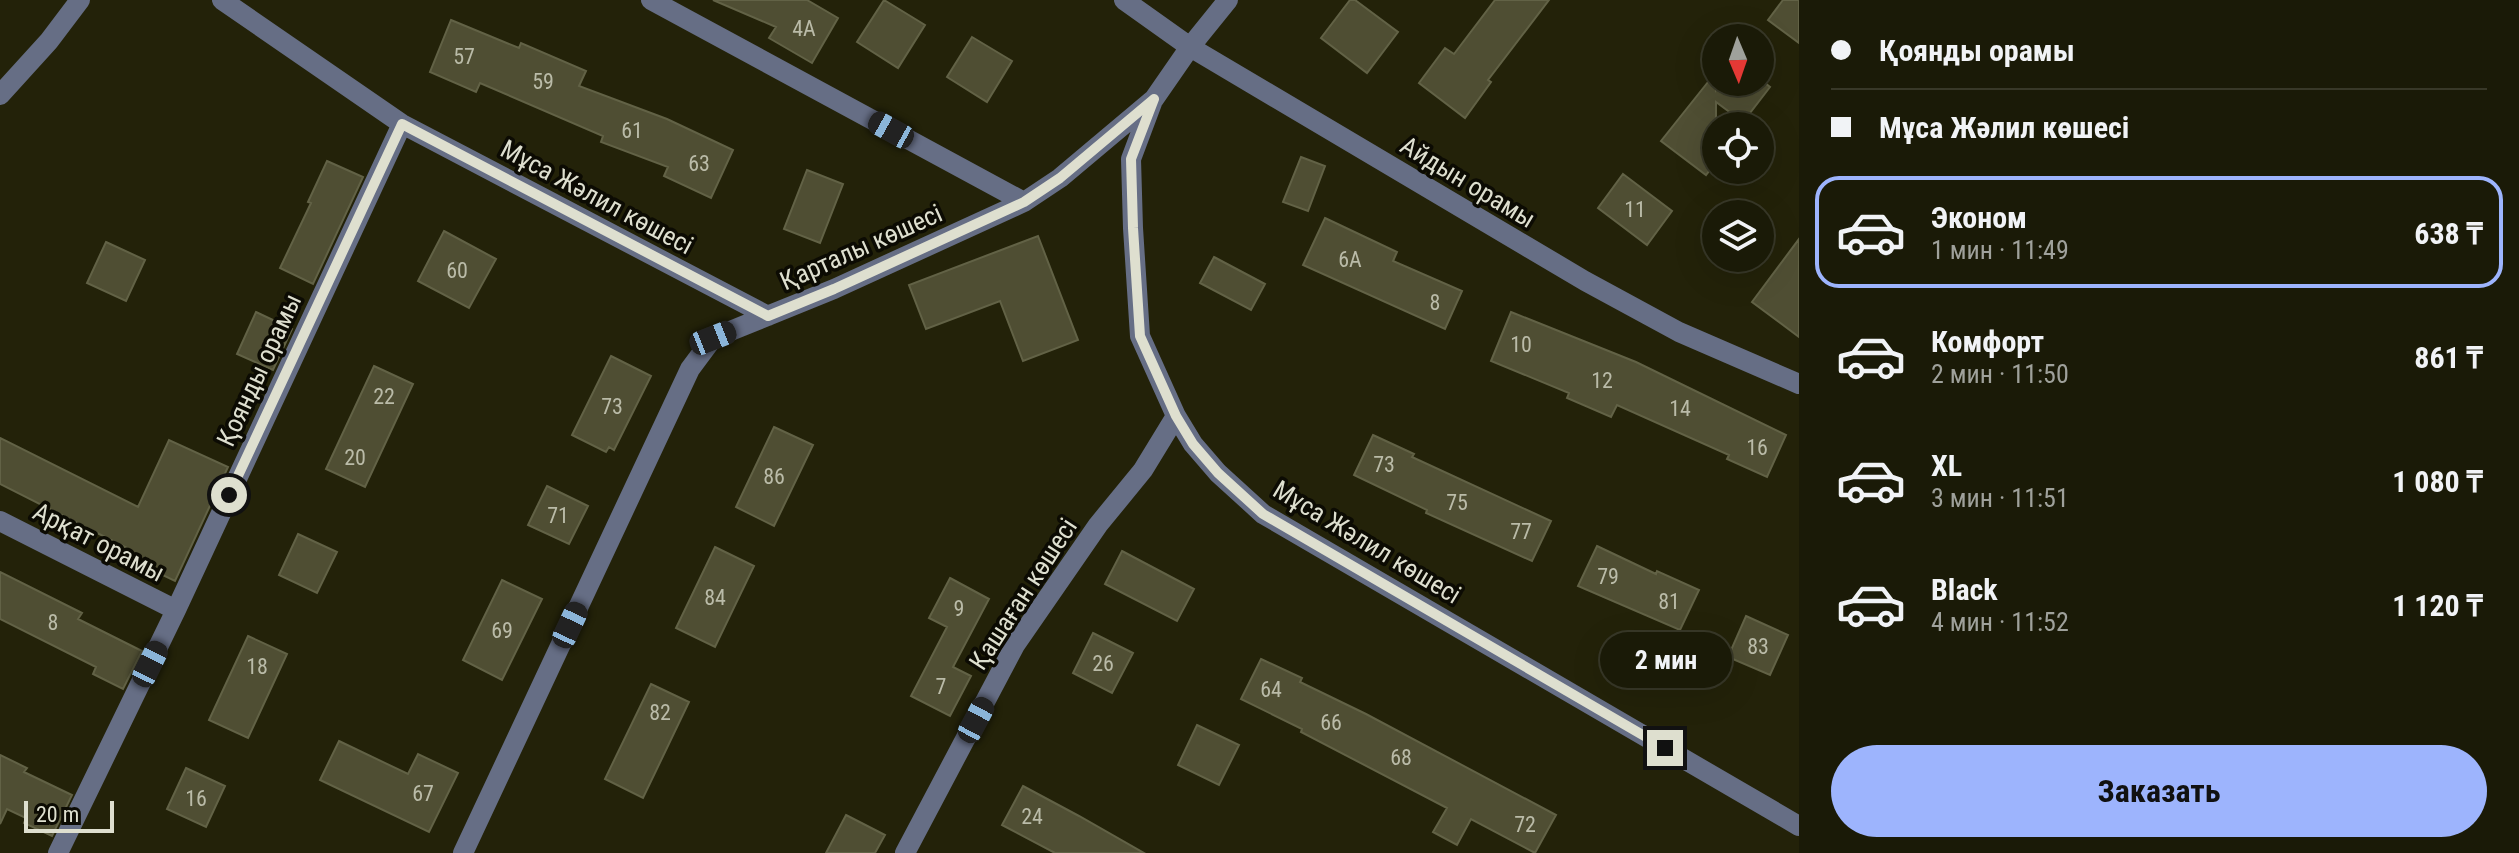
<!DOCTYPE html>
<html lang="ru">
<meta charset="utf-8">
<style>
body{margin:0;font-family:"Roboto Condensed",sans-serif;background:#272715;color:#f1f3f6;height:100vh;display:flex;flex-direction:column;font-size:30px;white-space:nowrap}
*{box-sizing:border-box;margin:0}
p{font-size:26px;color:#9fa19b}
.icon{flex:none;width:44px;height:44px;fill:none;stroke:currentColor;stroke-width:2;stroke-linecap:round;stroke-linejoin:round}
.map{position:relative;flex:1;overflow:hidden}
.sheet{display:flex;flex-direction:column;background:#1a1a07;width:720px}
.sheet>*{flex:none}
.hud{display:grid;align-content:center;height:176px;padding:0 32px;background:#1a1a07}
.needle{width:52px;rotate:178deg}
.controls{position:absolute;left:1702px;top:24px;display:grid;gap:16px}
.controls a{display:grid;place-items:center;width:72px;height:72px;border-radius:50%;background:#1a1a07;box-shadow:0 8px 32px #0002,0 0 0 2px #383828;font-size:40px}
.scale{position:absolute;left:24px;bottom:20px;width:90px;box-sizing:border-box;padding-left:8px;border:4px solid #dedfcf;border-top:0;font-size:22px;line-height:28px;white-space:nowrap;color:#dedfcf;-webkit-text-stroke:6px #0c0b03;paint-order:stroke}
.end{position:absolute;width:36px;height:36px;margin:-18px;border:10px solid #dedfcf;background:#111;box-shadow:0 0 0 4px #111}
.from{border-radius:50%}
.bubble{position:absolute;height:56px;border-radius:28px;background:#1a1a07;box-shadow:0 8px 32px #0002,0 0 0 2px #383828;font-size:26px;font-weight:700;line-height:56px;text-align:center}
.car{position:absolute;width:24px;height:48px;margin:-24px -12px;border-radius:10px;box-shadow:0 0 6px 2px #0007;background:linear-gradient(#222 24%,#8ab4d8 0 40%,#222 0 76%,#8ab4d8 0 86%,#222 0)}
.hud b{display:flex;align-items:center;gap:28px;height:76px;font-size:30px}
.hud b+b{border-top:2px solid #383828}
.hud i{width:20px;height:20px;background:#f1f3f6}
ul{padding:0;list-style:none}
li{display:flex;align-items:center;gap:24px;height:112px;margin:0 16px 12px;padding:0 16px;border:4px solid transparent;border-radius:24px}
li div{flex:1}
li b{display:block;font-size:30px}
li em{font-style:normal;font-weight:700}
li.active{border-color:#9db4fd}
li>.icon{width:72px;height:72px;stroke-width:1.5}
.action{display:flex;gap:16px;margin-top:auto;padding:16px 32px}
.action a{flex:1;height:92px;border-radius:48px;background:#9db4fd;color:#111;font-size:32px;font-weight:700;line-height:92px;text-align:center}
main{display:flex;flex:1;min-height:0}
.map>svg:first-child{display:block}
.building{fill:#4f4e33;stroke:#626246;stroke-width:2}
.lines{fill:none;stroke-linecap:round;stroke-linejoin:round}
.minor{stroke:#666e85;stroke-width:20}
.route{stroke:#dedfcf;stroke-width:10}
.labels{text-anchor:middle;stroke-width:7;stroke-linejoin:round;paint-order:stroke}
.number-label{font-size:22px;fill:#babba8}
.street-label{font-size:26px;fill:#dedfcf;stroke:#0c0b03}
</style>
<main>
<div class="map">
<svg width="1799" height="853" viewBox="0 0 1799 853">
<rect width="100%" height="100%" fill="#232209"/>
<!-- building -->
<path class="building" d="M713,0H807L838,18L812,63L769,38L776,27Z
M884,0L925,25L898,68L857,42Z
M1350,0H1355L1398,32L1367,73L1321,38Z
M1495,0H1549L1488,80L1491,82L1465,118L1419,83L1445,48L1454,54Z
M1783,0H1799V43L1768,20Z
M451,20L519,48L521,43L586,71L579,86L667,119L733,150L711,198L664,176L668,167L601,142L603,136L480,83L476,92L430,72Z
M972,37L1012,61L987,102L947,77Z
M1716,72V90L1722,82H1760V79L1770,87L1743,122L1716,102V162L1706,175L1661,141Z
M1301,157L1325,166L1308,211L1283,202Z
M327,161L363,177L313,284L280,268L311,203L308,202Z
M807,170L843,184L820,243L784,229Z
M1623,174L1672,211L1647,245L1598,208Z
M1325,218L1397,252L1393,261L1462,291L1445,329L1303,265Z
M444,231L496,259L469,308L418,281Z
M1038,236L1078,340L1023,361L1000,301L926,329L909,285Z
M1799,239V337L1752,302Z
M106,242L145,260L126,301L87,283Z
M1214,257L1265,284L1251,310L1200,283Z
M256,312L292,329L273,370L237,354Z
M1511,312L1636,362L1786,435L1767,477L1727,459L1729,455L1617,405L1611,417L1567,398L1569,393L1491,361Z
M611,356L651,376L614,450L609,447L606,452L572,435Z
M374,366L413,384L365,487L326,469Z
M774,427L813,445L774,526L736,507Z
M1373,435L1414,454L1412,457L1551,521L1532,561L1426,513L1427,510L1354,475Z
M0,438L138,507L169,440L228,467L175,581L125,557L129,549L0,484Z
M547,486L588,506L569,544L528,525Z
M298,534L337,552L317,593L279,575Z
M1597,546L1656,574L1657,571L1699,590L1680,630L1578,586Z
M715,547L754,566L715,647L676,628Z
M1122,551L1194,589L1177,621L1105,584Z
M0,572L82,613L78,619L142,651L123,689L93,674L96,667L0,619Z
M950,578L989,599L953,667L971,676L950,716L911,696L947,627L929,618Z
M502,580L542,599L502,680L463,660Z
M1746,616L1788,635L1770,675L1728,657Z
M1093,633L1133,653L1112,693L1073,673Z
M248,636L287,654L248,738L209,720Z
M1261,659L1302,678L1300,682L1366,714L1556,815L1535,853L1471,819L1457,845L1433,832L1447,808L1301,732L1302,729L1241,699Z
M651,684L689,702L643,798L605,779Z
M1197,725L1239,745L1219,785L1178,765Z
M339,741L408,774L418,754L458,773L429,832L320,780Z
M0,755L27,768L24,772L72,795L52,836L24,823L26,818L7,809L0,824Z
M186,768L225,786L206,827L167,809Z
M1023,786L1079,816L1144,853H1055L1002,825Z
M846,815L885,835L875,853H826Z"/>
<g class="lines">
<!-- minor -->
<path class="minor" d="M222,0L402,124L768,316
M651,0L1024,202
M1124,0L1190,47L1585,281L1679,332L1799,384
M0,95L49,41L80,0
M1152,103L1131,159L1133,228L1140,336L1176,416L1193,444L1218,473L1263,514L1799,826
M0,521L176,610
M58,853L176,610L402,124
M463,853L690,369L713,338L834,289L1024,202L1060,178L1154,99L1190,47L1228,0
M905,853L1015,645L1098,525L1143,470L1176,416"/>
</g>
<g class="lines">
<!-- route -->
<path class="route" d="M229,495L402,124L768,316L834,289L1024,202L1060,178L1154,99L1131,159L1133,228L1140,336L1176,416L1193,444L1218,473L1263,514L1665,748"/>
</g>
<g class="labels">
<!-- number labels -->
<g class="number-label">
<text x="804" y="36">4А</text>
<text x="464" y="64">57</text>
<text x="543" y="89">59</text>
<text x="632" y="138">61</text>
<text x="699" y="171">63</text>
<text x="1635" y="217">11</text>
<text x="1350" y="267">6А</text>
<text x="457" y="278">60</text>
<text x="1435" y="310">8</text>
<text x="1521" y="352">10</text>
<text x="1602" y="388">12</text>
<text x="384" y="404">22</text>
<text x="612" y="414">73</text>
<text x="1680" y="416">14</text>
<text x="1757" y="455">16</text>
<text x="355" y="465">20</text>
<text x="1384" y="472">73</text>
<text x="774" y="484">86</text>
<text x="1457" y="510">75</text>
<text x="558" y="523">71</text>
<text x="1521" y="539">77</text>
<text x="1608" y="584">79</text>
<text x="715" y="605">84</text>
<text x="1669" y="609">81</text>
<text x="959" y="616">9</text>
<text x="53" y="630">8</text>
<text x="502" y="638">69</text>
<text x="1758" y="654">83</text>
<text x="1103" y="671">26</text>
<text x="257" y="674">18</text>
<text x="941" y="694">7</text>
<text x="1271" y="697">64</text>
<text x="660" y="720">82</text>
<text x="1331" y="730">66</text>
<text x="1401" y="765">68</text>
<text x="423" y="801">67</text>
<text x="196" y="806">16</text>
<text x="1032" y="824">24</text>
<text x="1525" y="832">72</text>
</g>
<!-- street labels -->
<g class="street-label">
<text transform="translate(1468 182) rotate(31)" y="9">Айдын орамы</text>
<text transform="translate(597 197) rotate(28)" y="9">Мұса Жәлил көшесі</text>
<text transform="translate(861 247) rotate(-24)" y="9">Қарталы көшесі</text>
<text transform="translate(259 370) rotate(-65)" y="9">Қоянды орамы</text>
<text transform="translate(99 542) rotate(27)" y="9">Арқат орамы</text>
<text transform="translate(1367 542) rotate(31)" y="9">Мұса Жәлил көшесі</text>
<text transform="translate(1023 594) rotate(-57)" y="9">Қашаған көшесі</text>
</g>
</g>
</svg>
<div class="controls">
<a><svg class="needle" viewBox="-14 -14 28 28"><path d="M0-13l5 13h-10z" fill="#e53935"/><path d="M0 13l5-13h-10z" fill="#9fa19b"/></svg></a>
<a><svg class="icon" aria-label="locate" viewBox="0 0 24 24"><circle cx="12" cy="12" r="6"/><path d="M12 2v4M12 18v4M2 12h4M18 12h4"/></svg></a>
<a><svg class="icon" aria-label="layers" viewBox="0 0 24 24"><path d="M12 4l9 5-9 5-9-5zM3 14l9 5 9-5"/></svg></a>
</div>
<div class="scale">20 m</div>
<i class="end from" style="left:229px;top:495px"></i>
<i class="end" style="left:1665px;top:748px"></i>
<div class="bubble" style="left:1600px;top:632px;width:132px">2 мин</div>
<i class="car" style="left:891px;top:130px;rotate:299deg"></i>
<i class="car" style="left:713px;top:338px;rotate:68deg"></i>
<i class="car" style="left:570px;top:625px;rotate:25deg"></i>
<i class="car" style="left:150px;top:664px;rotate:26deg"></i>
<i class="car" style="left:976px;top:720px;rotate:28deg"></i>
</div>
<section class="sheet">
<div class="hud">
<b><i class="from"></i>Қоянды орамы</b>
<b><i></i>Мұса Жәлил көшесі</b>
</div>
<ul>
<li class="active"><svg class="icon" aria-label="car" viewBox="0 0 24 24"><path d="M5 17H2v-5l4-1 3-4h7l3 4 3 1v5h-3M9 17h6M6 11h13"/><circle cx="7" cy="17" r="2"/><circle cx="17" cy="17" r="2"/></svg><div><b>Эконом</b><p>1 мин · 11:49</p></div><em>638 ₸</em></li>
<li><svg class="icon" aria-label="car" viewBox="0 0 24 24"><path d="M5 17H2v-5l4-1 3-4h7l3 4 3 1v5h-3M9 17h6M6 11h13"/><circle cx="7" cy="17" r="2"/><circle cx="17" cy="17" r="2"/></svg><div><b>Комфорт</b><p>2 мин · 11:50</p></div><em>861 ₸</em></li>
<li><svg class="icon" aria-label="car" viewBox="0 0 24 24"><path d="M5 17H2v-5l4-1 3-4h7l3 4 3 1v5h-3M9 17h6M6 11h13"/><circle cx="7" cy="17" r="2"/><circle cx="17" cy="17" r="2"/></svg><div><b>XL</b><p>3 мин · 11:51</p></div><em>1 080 ₸</em></li>
<li><svg class="icon" aria-label="car" viewBox="0 0 24 24"><path d="M5 17H2v-5l4-1 3-4h7l3 4 3 1v5h-3M9 17h6M6 11h13"/><circle cx="7" cy="17" r="2"/><circle cx="17" cy="17" r="2"/></svg><div><b>Black</b><p>4 мин · 11:52</p></div><em>1 120 ₸</em></li>
</ul>
<div class="action"><a>Заказать</a></div>
</section>
</main>
